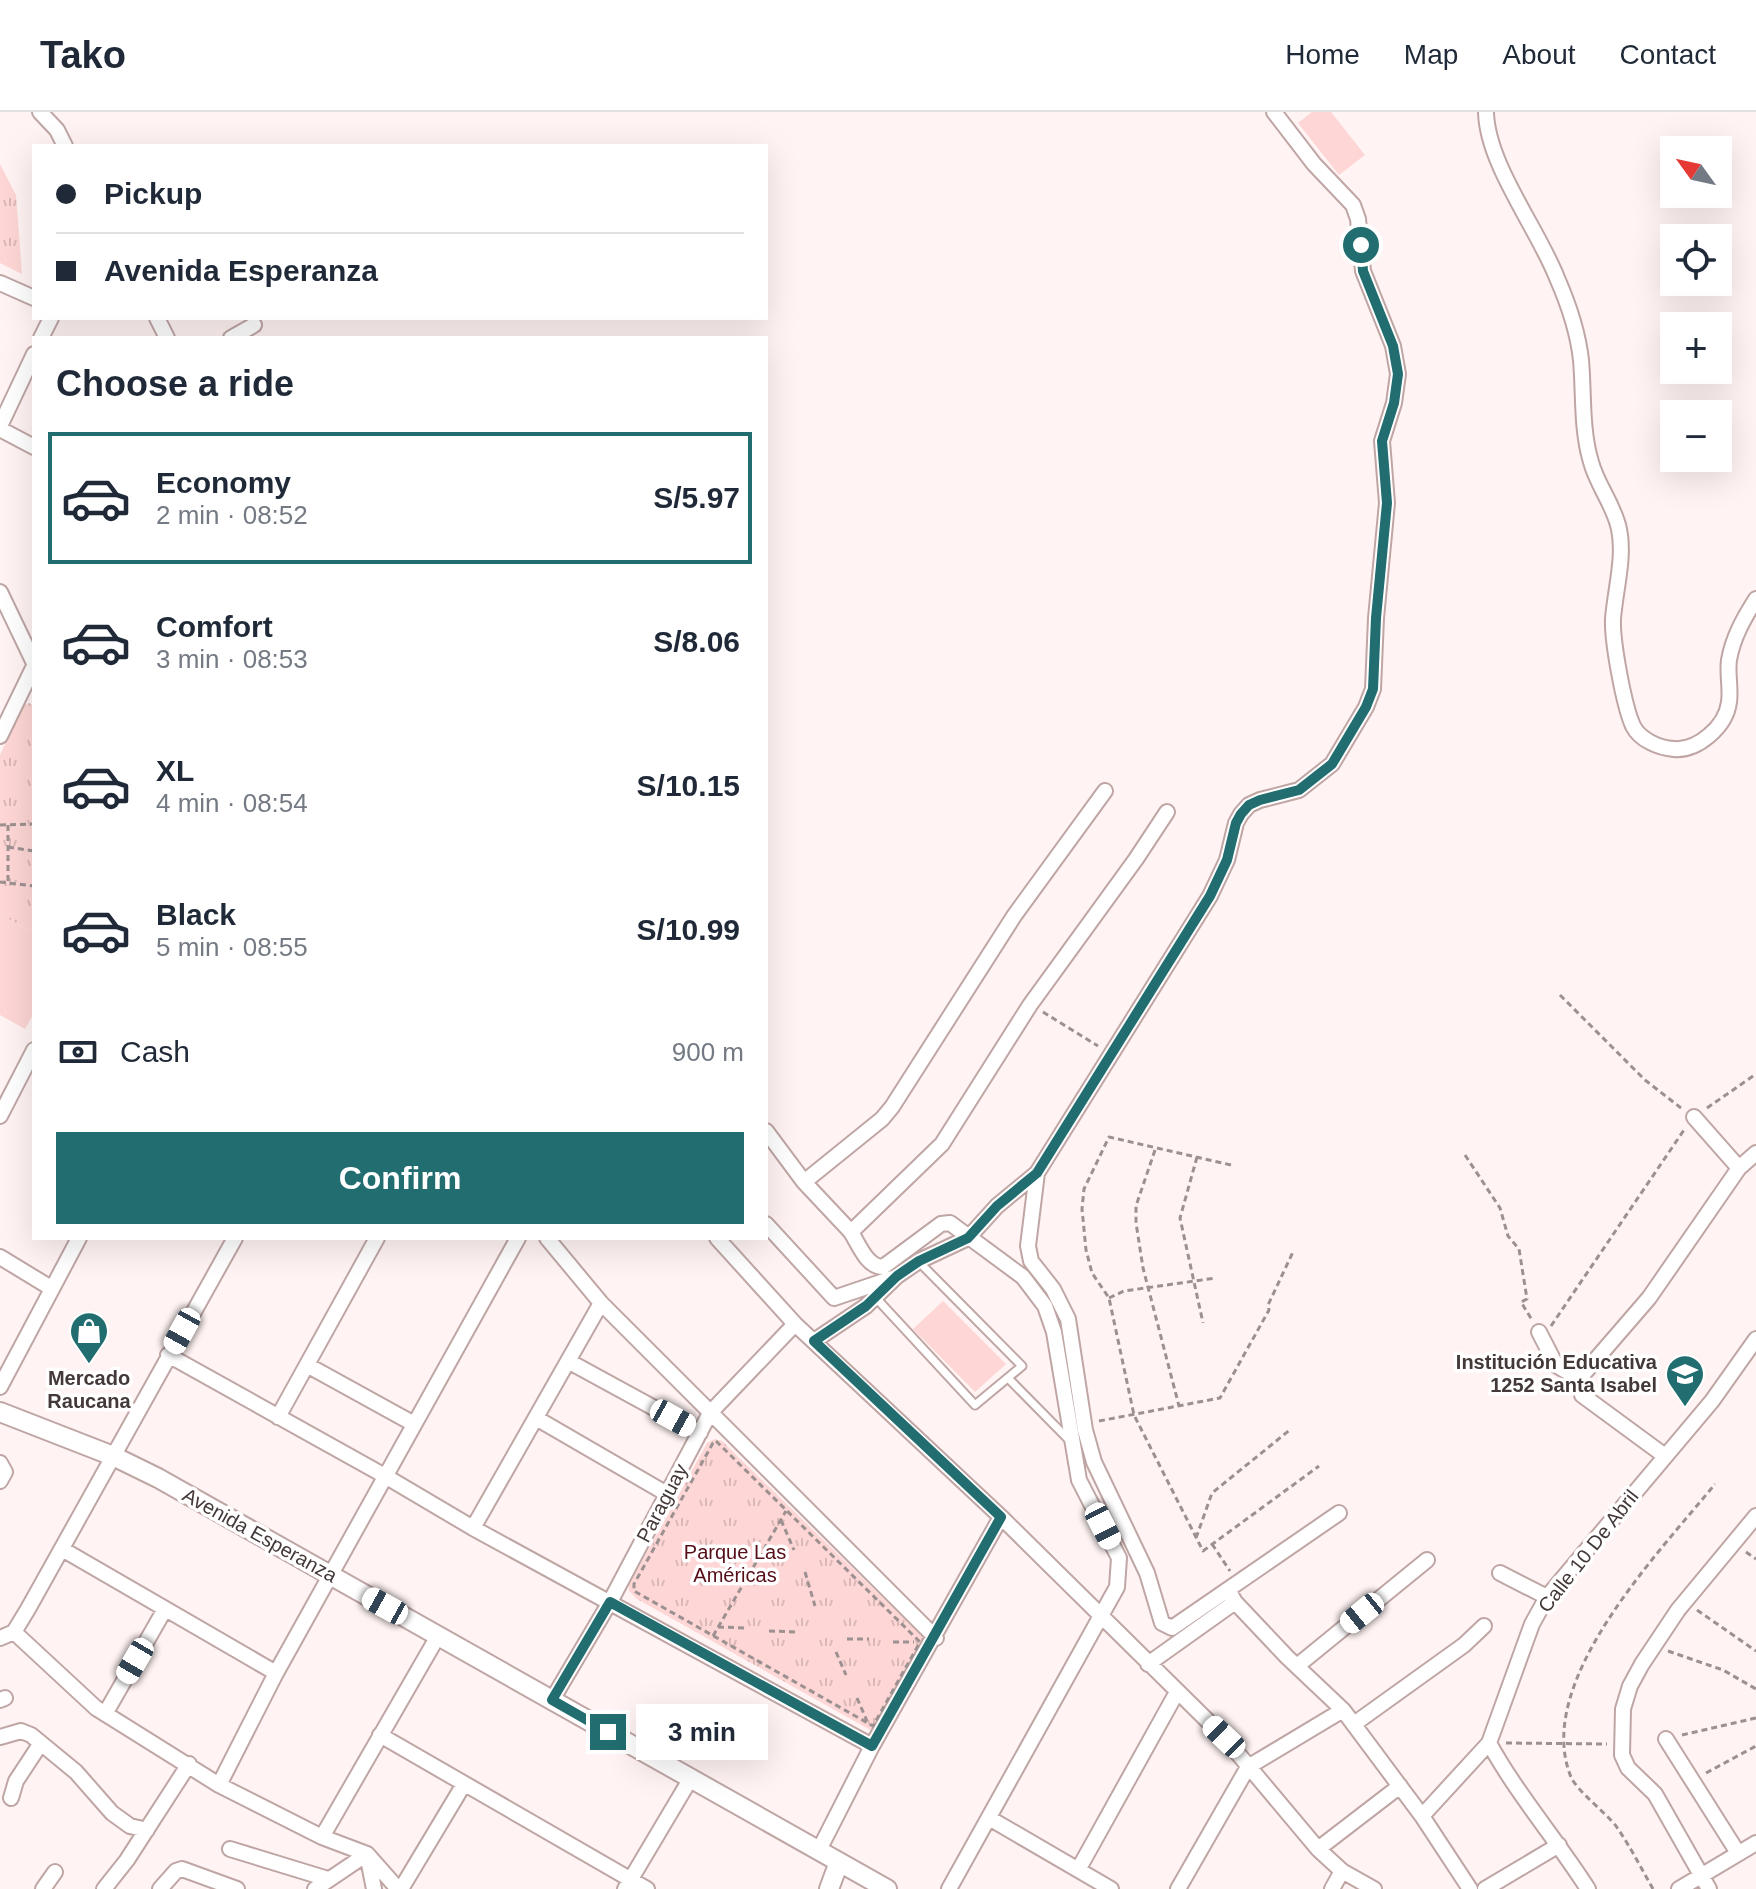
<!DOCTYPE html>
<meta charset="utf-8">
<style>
body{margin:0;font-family:Arial,sans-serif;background:#f6f6f7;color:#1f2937;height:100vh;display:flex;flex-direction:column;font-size:30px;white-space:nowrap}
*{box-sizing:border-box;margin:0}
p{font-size:26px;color:#747a83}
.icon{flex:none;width:44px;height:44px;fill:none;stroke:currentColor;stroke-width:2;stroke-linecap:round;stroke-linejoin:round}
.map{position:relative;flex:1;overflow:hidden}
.panel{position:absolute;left:32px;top:224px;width:736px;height:904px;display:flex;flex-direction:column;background:#fff;border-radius:0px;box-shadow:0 8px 32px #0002}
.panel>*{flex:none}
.top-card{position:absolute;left:32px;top:32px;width:736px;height:176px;border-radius:0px;box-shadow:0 8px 32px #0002;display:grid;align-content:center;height:176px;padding:0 24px;background:#fff}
.needle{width:52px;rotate:303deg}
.buttons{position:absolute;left:1660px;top:24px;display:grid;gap:16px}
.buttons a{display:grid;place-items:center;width:72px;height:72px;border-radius:0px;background:#fff;box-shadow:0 8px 32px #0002;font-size:40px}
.end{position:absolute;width:36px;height:36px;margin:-18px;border:10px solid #216d70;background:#fff;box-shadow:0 0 0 4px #fff}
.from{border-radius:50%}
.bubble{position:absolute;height:56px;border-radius:0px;background:#fff;box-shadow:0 8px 32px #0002;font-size:26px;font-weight:600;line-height:56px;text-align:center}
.car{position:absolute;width:24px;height:48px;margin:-24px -12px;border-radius:10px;box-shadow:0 0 6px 2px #0007;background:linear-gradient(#fff 24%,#345 0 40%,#fff 0 76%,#345 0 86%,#fff 0)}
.top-card b{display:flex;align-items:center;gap:28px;height:76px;font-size:30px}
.top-card b+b{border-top:2px solid #e0e1e3}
.top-card i{width:20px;height:20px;background:#1f2937}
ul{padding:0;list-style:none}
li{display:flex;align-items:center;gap:24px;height:132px;margin:0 16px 12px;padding:0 8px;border:4px solid transparent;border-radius:0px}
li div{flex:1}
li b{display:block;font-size:30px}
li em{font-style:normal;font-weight:600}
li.active{border-color:#216d70}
li>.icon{width:72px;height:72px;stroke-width:1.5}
h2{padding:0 24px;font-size:36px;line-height:96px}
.pay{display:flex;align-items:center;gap:20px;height:88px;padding:0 24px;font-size:30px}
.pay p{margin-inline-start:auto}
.button{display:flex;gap:16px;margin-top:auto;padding:16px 24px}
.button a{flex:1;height:92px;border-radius:0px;background:#216d70;color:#fff;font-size:32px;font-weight:600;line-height:92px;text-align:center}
header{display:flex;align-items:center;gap:48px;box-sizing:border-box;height:112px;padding:0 40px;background:#fff;border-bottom:2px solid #e0e1e3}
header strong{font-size:38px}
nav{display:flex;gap:44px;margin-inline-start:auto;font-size:28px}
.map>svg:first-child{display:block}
.grass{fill:#fdd6d5}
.park{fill:url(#park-tufts)}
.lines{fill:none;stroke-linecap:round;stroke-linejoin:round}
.service-casing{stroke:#bfa6a5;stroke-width:11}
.minor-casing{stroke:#bfa6a5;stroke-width:18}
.tertiary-casing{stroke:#bfa6a5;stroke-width:22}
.path{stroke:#9c9190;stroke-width:3;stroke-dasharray:6 4;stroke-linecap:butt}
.service{stroke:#fff;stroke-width:7}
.minor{stroke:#fff;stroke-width:14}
.tertiary{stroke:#fff;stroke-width:18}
.route{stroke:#216d70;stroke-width:10}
.labels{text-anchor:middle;stroke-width:7;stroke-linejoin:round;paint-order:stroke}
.poi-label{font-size:20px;font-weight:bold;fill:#443939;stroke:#fff;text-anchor:end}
.street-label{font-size:20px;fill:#443939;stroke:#fff}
.park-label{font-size:20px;fill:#550d16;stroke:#fff}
</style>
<header>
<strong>Tako</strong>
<nav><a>Home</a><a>Map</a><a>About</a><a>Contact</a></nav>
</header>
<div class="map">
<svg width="1756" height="1777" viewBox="0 0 1756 1777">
<defs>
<pattern id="park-tufts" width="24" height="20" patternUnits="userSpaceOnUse" patternTransform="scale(2)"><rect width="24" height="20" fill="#fdd6d5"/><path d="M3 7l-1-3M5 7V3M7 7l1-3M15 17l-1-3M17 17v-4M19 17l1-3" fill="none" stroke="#dab8b8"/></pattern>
</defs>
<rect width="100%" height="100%" fill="#fff4f3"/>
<!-- grass -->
<path class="grass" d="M1312,0H1331L1365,43L1339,63L1298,11Z
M0,802L34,821V901L25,917L0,903Z
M943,1189L1006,1252L975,1280L913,1217Z"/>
<!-- park -->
<path class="park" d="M0,52L16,83L22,162L0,151Z
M29,591L34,593V821L0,802V643L22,594Z
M715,1327L722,1329L926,1528L874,1620L637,1487L629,1479V1473L707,1331Z"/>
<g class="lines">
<!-- service casing -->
<g class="service-casing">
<path id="service" d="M876,1186L975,1293L1022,1254L919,1150
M1008,1266L1071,1330"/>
</g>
<!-- minor casing -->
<g class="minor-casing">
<path id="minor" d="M40,0L57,18L65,34
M1486,0C1487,52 1538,117 1557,166C1568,191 1578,221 1581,248C1584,281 1581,317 1591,350C1597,373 1614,393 1619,417C1625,445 1615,479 1613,507C1612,530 1624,594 1633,614C1640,628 1659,636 1674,637C1697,639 1726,615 1729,590C1731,576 1727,562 1729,548C1733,525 1744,506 1756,487
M0,171L34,186
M157,206L167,226
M41,226L51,206
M231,226L254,213
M0,314L34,242
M0,317L34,335
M0,480L34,551
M0,624L34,554
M0,1004L34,938
M1694,1005L1739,1056
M766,1019L804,1070L851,1120
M1037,1061L1028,1134L1031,1149L1053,1177L1068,1207L1085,1318L1094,1350L1147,1461L1162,1511L1172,1516L1339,1401
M804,1070L882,1007L892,995L1014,804L1105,679
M766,1112L834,1186L893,1166
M547,1126L601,1191L936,1526
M717,1126L795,1212L1001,1405L1224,1625L1318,1737L1342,1759L1374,1777
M0,1145L51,1176
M1539,1220L1556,1253L1579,1267
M814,1229L866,1194L897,1164L919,1149L968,1126L997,1094L1037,1061L1210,784L1227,748L1236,711L1241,702L1249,693L1260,688L1299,678L1332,652L1366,595L1373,577L1376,506L1387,391L1382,329L1394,291L1398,262L1393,234L1363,159L1358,107L1353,93L1314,52L1274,0
M168,1243L385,1364L473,1416L872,1634
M568,1249L700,1321
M307,1253L414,1312
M0,1275L79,1126
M278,1305L377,1126
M536,1306L667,1382
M1665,1344L1582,1283L1579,1267L1649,1186L1739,1056L1756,1041
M0,1351L5,1360L0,1369
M473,1416L601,1191
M62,1437L276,1561
M1500,1461L1547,1485
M1229,1479L1235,1490L1287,1545L1343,1598L1422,1704L1470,1777
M14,1520L96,1596L219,1673L322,1725L367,1742L398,1777
M0,1526L14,1520L28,1497L235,1126
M1148,1552L1235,1490
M1297,1554L1427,1448
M0,1588L5,1586
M552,1588L610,1490L710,1301L795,1212
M105,1602L165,1497
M1354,1612L1464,1533L1484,1514
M380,1623L647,1777
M0,1625L21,1619L31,1623L76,1660L112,1701L130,1714L147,1718
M1666,1627L1738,1741
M1489,1631C1517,1682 1556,1727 1588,1777
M219,1673L276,1561L518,1126
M11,1686L16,1669L41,1631
M1422,1704L1489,1631L1532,1512L1547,1485L1712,1289L1756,1227
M989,1706L1111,1777
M322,1725L438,1524
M230,1737L328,1767
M1318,1737L1400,1674
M819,1738L872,1634L1001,1405
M1078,1758L1177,1580
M43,1777L55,1760
M104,1777L127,1748L189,1652
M160,1777L176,1759L182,1757L237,1777
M315,1777L367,1742L374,1777
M401,1777L464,1672
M625,1777L691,1666
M949,1777L1117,1475L1119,1446L1079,1368L1054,1220L1045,1194L1023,1165L950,1111L941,1112L883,1155C867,1155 859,1133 851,1120L942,1032L1030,893L1136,747L1167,700
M1178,1777L1248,1655L1343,1598
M1332,1777L1342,1759
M1485,1777L1559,1733
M1679,1777L1756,1731
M1709,1777L1655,1682L1628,1656L1622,1643L1623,1597L1630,1574L1642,1552L1678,1498L1756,1404"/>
</g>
<!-- tertiary casing -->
<g class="tertiary-casing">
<path id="tertiary" d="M0,1300L113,1344L158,1366L887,1777
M829,1777L839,1750"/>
</g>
<!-- path -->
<path class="path" d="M0,713L34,712
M8,713V770
M8,735L34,739
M0,770L34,774
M1560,883L1645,968L1681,996
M1043,900L1098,934
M1707,996L1756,962
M1155,1038L1136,1094V1111L1143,1156L1179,1294
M1465,1043L1500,1096L1508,1124L1519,1137L1527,1187L1521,1190L1532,1208
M1197,1045L1180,1106L1203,1211
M1231,1053L1109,1025L1084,1077L1082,1097L1086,1138L1092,1161L1109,1186L1134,1303L1203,1439L1319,1354
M1109,1186L1124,1179L1216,1166
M1551,1214L1684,1018
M1099,1309L1220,1286L1269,1198L1268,1193L1293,1140
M716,1329L920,1530L873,1614L634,1479V1472L713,1331Z
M781,1408L794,1438
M1196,1426L1212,1381L1291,1317
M1212,1432L1230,1459
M1746,1440L1756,1447
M805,1460L815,1494
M1697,1498L1756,1539
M718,1515L745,1516
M769,1519L798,1520
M713,1524L786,1399
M847,1527H869
M893,1530H914
M1668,1539L1723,1558L1756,1577
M836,1540L846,1563
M857,1586L867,1609
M1682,1623L1756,1606
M1506,1631L1607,1632
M1706,1661L1756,1634
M1653,1777C1641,1756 1630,1734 1616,1714C1605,1700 1577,1679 1571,1665C1532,1570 1660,1440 1715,1372"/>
<!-- service -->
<use href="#service" class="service"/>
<!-- minor -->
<use href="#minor" class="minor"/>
<!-- tertiary -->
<use href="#tertiary" class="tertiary"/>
</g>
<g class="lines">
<!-- route -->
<path class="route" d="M608,1620L552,1588L610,1490L872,1634L1001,1405L814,1229L866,1194L897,1164L919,1149L968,1126L997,1094L1037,1061L1210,784L1227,748L1236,711L1241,702L1249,693L1260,688L1299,678L1332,652L1366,595L1373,577L1376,506L1387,391L1382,329L1394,291L1398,262L1393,234L1363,159L1361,133"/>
</g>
<!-- icons -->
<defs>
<g id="shop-pin" transform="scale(2)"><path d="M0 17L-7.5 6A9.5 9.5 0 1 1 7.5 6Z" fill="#216d70" stroke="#fff"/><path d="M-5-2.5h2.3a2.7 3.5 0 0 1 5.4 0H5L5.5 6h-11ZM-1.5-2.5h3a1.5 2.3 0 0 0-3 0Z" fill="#fff"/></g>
<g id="school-pin" transform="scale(2)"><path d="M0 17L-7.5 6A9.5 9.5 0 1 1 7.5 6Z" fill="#216d70" stroke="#fff"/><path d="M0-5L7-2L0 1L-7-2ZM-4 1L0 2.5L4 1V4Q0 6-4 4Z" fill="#fff"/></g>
</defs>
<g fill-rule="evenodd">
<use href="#shop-pin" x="89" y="1219"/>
<use href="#school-pin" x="1685" y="1262"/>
</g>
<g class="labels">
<!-- poi labels -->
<g class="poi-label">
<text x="1657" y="1257">Institución Educativa<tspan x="1657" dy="23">1252 Santa Isabel</tspan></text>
<text x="89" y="1273" text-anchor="middle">Mercado<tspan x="89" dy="23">Raucana</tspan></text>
</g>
<!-- street labels -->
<g class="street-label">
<text transform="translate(662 1391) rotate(-62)" y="7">Paraguay</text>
<text transform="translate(260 1423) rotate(29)" y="7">Avenida Esperanza</text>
<text transform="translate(1588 1439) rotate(-52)" y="7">Calle 10 De Abril</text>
</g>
<!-- park labels -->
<g class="park-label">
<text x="735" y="1447">Parque Las<tspan x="735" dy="23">Américas</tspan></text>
</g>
</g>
</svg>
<div class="buttons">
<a><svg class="needle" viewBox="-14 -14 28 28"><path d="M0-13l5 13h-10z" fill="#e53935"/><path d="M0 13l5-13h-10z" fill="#747a83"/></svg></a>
<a><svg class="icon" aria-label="locate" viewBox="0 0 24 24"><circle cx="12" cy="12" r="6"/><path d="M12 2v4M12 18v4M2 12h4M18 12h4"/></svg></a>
<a>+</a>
<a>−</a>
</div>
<i class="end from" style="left:1361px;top:133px"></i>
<i class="end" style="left:608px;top:1620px"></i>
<div class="bubble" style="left:636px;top:1592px;width:132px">3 min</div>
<i class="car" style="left:182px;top:1219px;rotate:209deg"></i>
<i class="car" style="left:673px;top:1306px;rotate:119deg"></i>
<i class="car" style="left:1103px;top:1414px;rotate:153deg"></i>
<i class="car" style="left:385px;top:1494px;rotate:299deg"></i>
<i class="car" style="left:1362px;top:1501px;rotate:231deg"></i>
<i class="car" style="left:135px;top:1549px;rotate:210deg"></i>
<i class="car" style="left:1224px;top:1625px;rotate:314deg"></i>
<div class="top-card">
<b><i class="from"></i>Pickup</b>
<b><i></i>Avenida Esperanza</b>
</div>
<section class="panel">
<h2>Choose a ride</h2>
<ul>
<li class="active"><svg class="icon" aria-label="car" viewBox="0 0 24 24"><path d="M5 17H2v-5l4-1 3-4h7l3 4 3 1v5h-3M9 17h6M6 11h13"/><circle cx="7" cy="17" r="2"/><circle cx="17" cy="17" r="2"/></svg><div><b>Economy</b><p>2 min · 08:52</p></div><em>S/5.97</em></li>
<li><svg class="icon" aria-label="car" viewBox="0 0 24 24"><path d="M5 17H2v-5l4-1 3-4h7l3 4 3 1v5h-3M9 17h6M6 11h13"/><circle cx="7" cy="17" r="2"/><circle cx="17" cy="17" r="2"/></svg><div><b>Comfort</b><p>3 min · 08:53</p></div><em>S/8.06</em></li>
<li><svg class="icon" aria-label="car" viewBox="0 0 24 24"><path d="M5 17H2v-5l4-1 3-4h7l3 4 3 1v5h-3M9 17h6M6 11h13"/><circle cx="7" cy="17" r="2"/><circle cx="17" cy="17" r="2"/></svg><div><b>XL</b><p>4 min · 08:54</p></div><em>S/10.15</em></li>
<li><svg class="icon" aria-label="car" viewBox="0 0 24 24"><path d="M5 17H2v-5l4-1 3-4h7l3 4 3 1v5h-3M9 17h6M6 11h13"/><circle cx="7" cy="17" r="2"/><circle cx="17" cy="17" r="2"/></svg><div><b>Black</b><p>5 min · 08:55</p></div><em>S/10.99</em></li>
</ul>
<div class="pay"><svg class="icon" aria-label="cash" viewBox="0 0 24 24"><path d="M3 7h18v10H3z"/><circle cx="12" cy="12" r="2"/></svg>Cash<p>900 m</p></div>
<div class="button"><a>Confirm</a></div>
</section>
</div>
